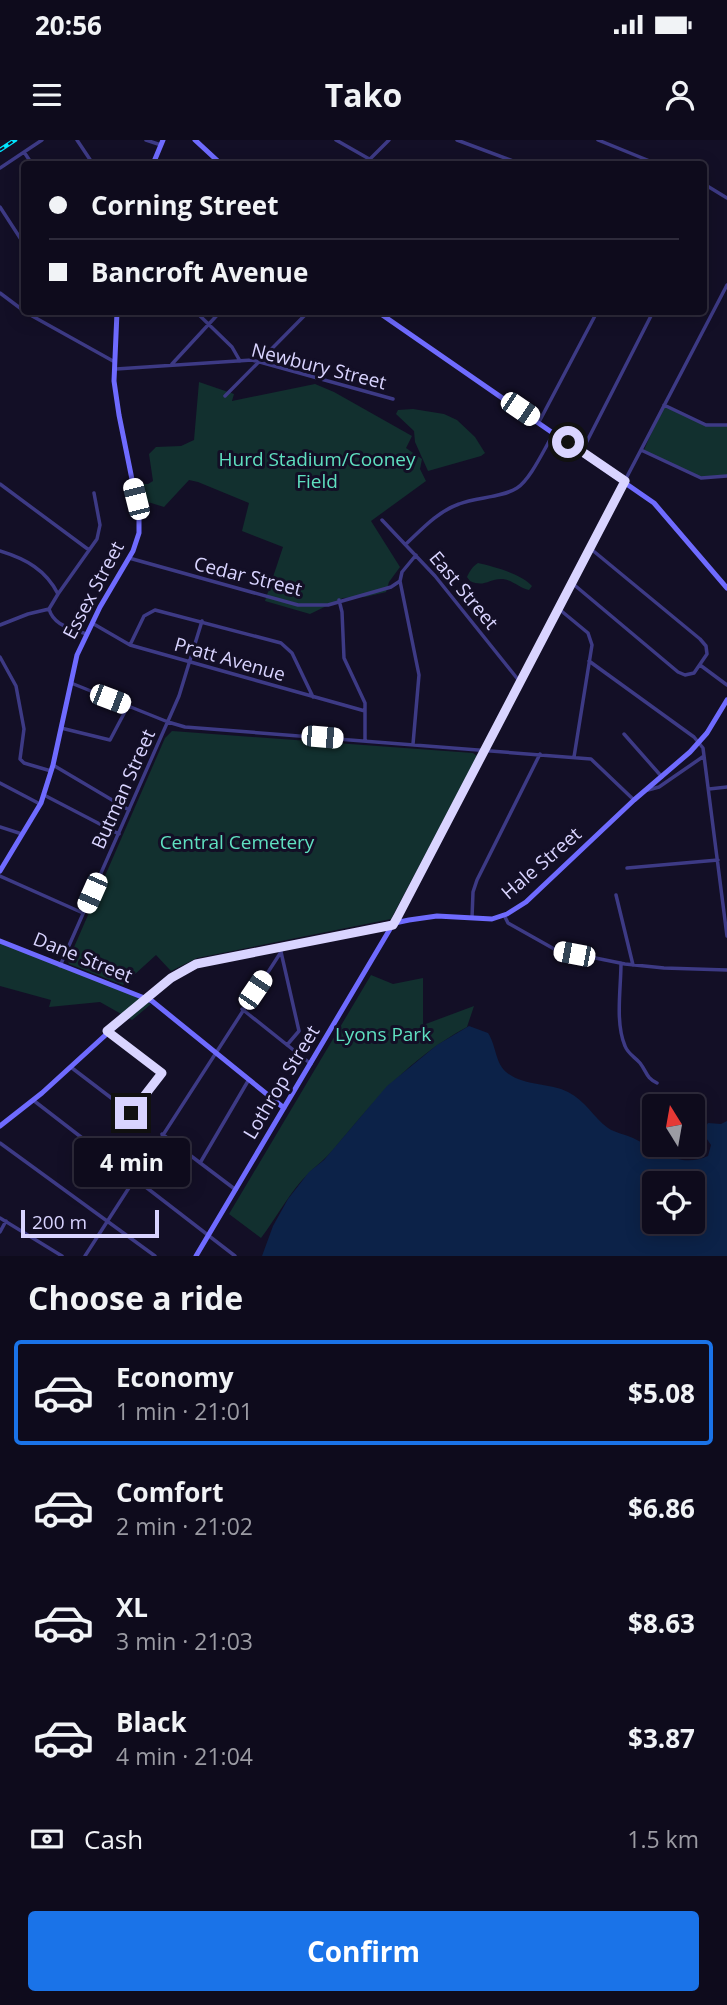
<!DOCTYPE html>
<meta charset="utf-8">
<style>
body{margin:0;font-family:"Open Sans",sans-serif;background:#1c1929;color:#f1f3f6;height:100vh;display:flex;flex-direction:column;font-size:26px;white-space:nowrap}
*{box-sizing:border-box;margin:0}
p{font-size:23px;color:#9b9ba3}
.icon{flex:none;width:38px;height:38px;fill:none;stroke:currentColor;stroke-width:2;stroke-linecap:round;stroke-linejoin:round}
.map{position:relative;height:1116px;overflow:hidden}
.drawer{display:flex;flex-direction:column;background:#0e0b1c;flex:1}
.drawer>*{flex:none}
.banner{position:absolute;left:21px;top:21px;width:686px;height:154px;border-radius:7px;box-shadow:0 4px 18px #0003,0 0 0 2px #2e2b3b;display:grid;align-content:center;height:154px;padding:0 28px;background:#0e0b1c}
.needle{width:46px;rotate:349deg}
.buttons{position:absolute;left:642px;top:954px;display:grid;gap:14px}
.buttons a{display:grid;place-items:center;width:63px;height:63px;border-radius:7px;background:#0e0b1c;box-shadow:0 4px 18px #0003,0 0 0 2px #2e2b3b;font-size:35px}
.scale{position:absolute;left:21px;bottom:18px;width:138px;box-sizing:border-box;padding-left:7px;border:4px solid #d9d4ff;border-top:0;font-size:19px;line-height:24px;white-space:nowrap;color:#d9d4ff;-webkit-text-stroke:5px #130f26;paint-order:stroke}
.end{position:absolute;width:32px;height:32px;margin:-16px;border:9px solid #d9d4ff;background:#111;box-shadow:0 0 0 4px #111}
.from{border-radius:50%}
.bubble{position:absolute;height:49px;border-radius:7px;background:#0e0b1c;box-shadow:0 4px 18px #0003,0 0 0 2px #2e2b3b;font-size:23px;font-weight:700;line-height:49px;text-align:center}
.car{position:absolute;width:21px;height:42px;margin:-21px -10px;border-radius:9px;box-shadow:0 0 5px 2px #0007;background:linear-gradient(#fff 24%,#345 0 40%,#fff 0 76%,#345 0 86%,#fff 0)}
.banner b{display:flex;align-items:center;gap:24px;height:66px;font-size:26px}
.banner b+b{border-top:2px solid #2e2b3b}
.banner i{width:18px;height:18px;background:#f1f3f6}
ul{padding:0;list-style:none}
li{display:flex;align-items:center;gap:21px;height:105px;margin:0 14px 10px;padding:0 14px;border:4px solid transparent;border-radius:7px}
li div{flex:1}
li b{display:block;font-size:26px}
li em{font-style:normal;font-weight:700}
li.on{border-color:#1a73e8}
li>.icon{width:63px;height:63px;stroke-width:1.5}
h2{padding:0 28px;font-size:32px;line-height:84px}
.pay{display:flex;align-items:center;gap:18px;height:77px;padding:0 28px;font-size:26px}
.pay p{margin-inline-start:auto}
.action{display:flex;gap:14px;margin-top:auto;padding:14px 28px}
.action a{flex:1;height:80px;border-radius:7px;background:#1a73e8;color:#fff;font-size:28px;font-weight:700;line-height:80px;text-align:center}
.status{display:flex;justify-content:space-between;align-items:center;height:49px;padding:0 35px;background:#0e0b1c;direction:ltr}
.status svg{height:19px;fill:currentColor}
header{display:flex;justify-content:space-between;align-items:center;height:91px;padding:0 28px;background:#0e0b1c;font-size:32px;font-weight:700}
.map>svg:first-child{display:block}
.green{fill:#12302f}
.water{fill:#0c2248;fill-rule:evenodd}
.lines{fill:none;stroke-linecap:round;stroke-linejoin:round}
.street{stroke:#3d3a85;stroke-width:3.5}
.secondary{stroke:#6f6bff;stroke-width:5}
.rail-casing{stroke:#00e5ff;stroke-width:4.5}
.rail{stroke:#130f26;stroke-width:2;stroke-dasharray:5;stroke-linecap:butt}
.route{stroke:#d9d4ff;stroke-width:9}
.labels{text-anchor:middle;stroke-width:6;stroke-linejoin:round;paint-order:stroke}
.street-label{font-size:19px;fill:#d9d4ff;stroke:#130f26}
.park-label{font-size:19px;fill:#5fe0c0;stroke:#130f26}
</style>
<div class="status"><b>20:56</b><svg viewBox="0 0 49 12"><path d="M0 12V9h3v3zM5 12V6h3v6zM10 12V3h3v9zM15 12V0h3v12zM26 1h20v11H26zM47 4h2v5h-2z"/></svg></div>
<header><svg class="icon" aria-label="menu" viewBox="0 0 24 24"><path d="M4 6h16M4 12h16M4 18h16"/></svg>Tako<svg class="icon" aria-label="person" viewBox="0 0 24 24"><circle cx="12" cy="8" r="4"/><path d="M4 21q1-7 8-7t8 7"/></svg></header>
<div class="map">
<svg width="727" height="1116" viewBox="0 0 727 1116">
<rect width="100%" height="100%" fill="#130f26"/>
<!-- green -->
<path class="green" d="M199,242L234,254L232,261L315,244L334,252L412,296L406,308L422,319L420,329L426,341L371,381L400,427L389,442L386,452L365,457L343,458L310,474L265,461L283,407L242,391L249,363L198,342L189,340L164,367L135,358L134,344H148L153,341L149,314L156,307L181,306L194,300Z
M664,265C685,276 702,287 727,284V337L701,338L643,312Z
M413,269L444,274L457,280L475,297L485,313L481,316L428,331L415,302L414,291L396,274L398,270Z
M478,423C492,426 522,434 532,446L529,450C520,448 512,440 503,439C489,438 485,448 470,441L467,437C470,431 472,427 478,423Z
M172,591L473,613L477,616L391,779L197,818L171,831L156,815L123,845L69,824L68,821L165,598Z
M0,801L90,836L151,864L132,880L100,862L49,867L51,860L0,846Z
M371,835L393,844L423,838V885L474,866L467,887C408,919 375,960 333,1010C325,1019 317,1025 309,1033C290,1051 277,1077 261,1098L229,1074Z"/>
<!-- water -->
<path class="water" d="M469,886L488,893C496,905 495,922 506,932C522,946 550,943 568,952C586,961 593,977 608,988C615,993 625,994 633,998C657,1010 680,1029 708,1016L711,1005L702,992L708,983L721,984L727,981V1116H262L273,1086L288,1059L309,1032L324,1020L387,946L437,905ZM654,1043H693V1082H654Z"/>
<g class="lines">
<!-- street -->
<path class="street" d="M77,0L93,24
M146,0L161,5
M336,0L378,24
M457,0L521,24
M598,0L657,24
M24,12L32,24
M365,24L389,0
M0,28L42,0
M704,44L727,58
M0,67L24,104
M0,153L24,171
M25,172L113,221
M196,172L232,207L240,221
M172,224L220,172
M116,229L252,220L393,259
M225,256L308,172
M664,265L706,285H727
M539,282L597,172
M641,310L701,338L727,336
M582,311L653,172
M0,344L89,410
M382,380L435,436L520,542
M406,404C422,389 437,372 459,364C476,357 501,358 517,348C531,339 545,307 554,293
M0,411C26,419 46,430 58,454L49,469C54,486 71,488 86,494
M129,418L298,465H328L391,447L400,441
M572,443L678,532L685,535L694,533L707,514L706,506L700,499L591,409
M58,454L97,399L100,385L94,353
M339,460L342,472L344,518L365,563V600
M559,469L588,493L592,505L574,617
M92,483L130,505L365,571
M0,485L28,474L49,469
M130,505L144,476L155,470L281,503L292,513L313,557
M0,517L16,546L24,589L20,619L24,623L51,631
M589,521L694,597L703,608L727,796
M700,525L727,545
M71,543L168,582L185,587L591,619L634,660
M61,588L110,600L128,566
M624,594L662,637
M413,604L419,535L400,441L402,432L416,415
M53,625L129,670
M0,643L40,664
M709,649L727,647
M648,650L659,647L704,616
M44,655L119,694
M0,687L22,694
M627,728L718,720
M0,736L83,773
M616,755L633,825
M504,775L508,783L556,810L625,824L664,828L727,830
M472,778L473,752L477,740L540,614
M394,783L727,145
M281,812L299,891L287,905
M621,823C621,849 615,882 625,906C628,914 635,917 640,923C647,932 646,938 657,943
M60,826L179,556L202,481
M242,869L311,924
M72,928L131,973L162,933L109,892
M33,960L235,1116
M162,994L236,1050
M0,1003L155,1116
M200,1023L248,941
M0,1078L62,1116
M0,1092L6,1081
M85,1116L281,812V806"/>
<!-- secondary -->
<path class="secondary" d="M195,0L221,24
M153,24L163,0
M378,172L654,363L727,448
M0,731L41,663L53,625L77,515L100,467L133,411L139,393V374L119,275L114,241L117,172
M0,801L152,861L284,968
M0,986L42,953L145,859L190,826L409,780L437,776L492,779L507,774L526,762L634,660L690,612L707,593L727,560
M196,1116L393,784"/>
<!-- rail casing -->
<g class="rail-casing">
<path id="rail" d="M0,10L15,0"/>
</g>
<!-- rail -->
<use href="#rail" class="rail"/>
</g>
<g class="lines">
<!-- route -->
<path class="route" d="M131,973L162,933L107,891L171,838L196,824L393,785L397,778L625,341L568,302"/>
</g>
<g class="labels">
<!-- street labels -->
<g class="street-label">
<text transform="translate(319 226) rotate(14)" y="7">Newbury Street</text>
<text transform="translate(248 436) rotate(14)" y="7">Cedar Street</text>
<text transform="translate(93 450) rotate(-62)" y="7">Essex Street</text>
<text transform="translate(464 450) rotate(50)" y="7">East Street</text>
<text transform="translate(230 519) rotate(16)" y="7">Pratt Avenue</text>
<text transform="translate(123 649) rotate(-66)" y="7">Butman Street</text>
<text transform="translate(541 723) rotate(-41)" y="7">Hale Street</text>
<text transform="translate(83 817) rotate(22)" y="7">Dane Street</text>
<text transform="translate(281 942) rotate(-59)" y="7">Lothrop Street</text>
</g>
<!-- park labels -->
<g class="park-label">
<text x="317" y="326">Hurd Stadium/Cooney<tspan x="317" dy="22">Field</tspan></text>
<text x="237" y="709">Central Cemetery</text>
<text x="383" y="901">Lyons Park</text>
</g>
</g>
</svg>
<div class="buttons">
<a><svg class="needle" viewBox="-14 -14 28 28"><path d="M0-13l5 13h-10z" fill="#e53935"/><path d="M0 13l5-13h-10z" fill="#9b9ba3"/></svg></a>
<a><svg class="icon" aria-label="locate" viewBox="0 0 24 24"><circle cx="12" cy="12" r="6"/><path d="M12 2v4M12 18v4M2 12h4M18 12h4"/></svg></a>
</div>
<div class="scale">200 m</div>
<i class="end from" style="left:568px;top:302px"></i>
<i class="end" style="left:131px;top:973px"></i>
<div class="bubble" style="left:74px;top:998px;width:116px">4 min</div>
<i class="car" style="left:520px;top:269px;rotate:124deg"></i>
<i class="car" style="left:136px;top:359px;rotate:346deg"></i>
<i class="car" style="left:110px;top:559px;rotate:111deg"></i>
<i class="car" style="left:322px;top:597px;rotate:95deg"></i>
<i class="car" style="left:92px;top:753px;rotate:204deg"></i>
<i class="car" style="left:574px;top:814px;rotate:281deg"></i>
<i class="car" style="left:255px;top:850px;rotate:34deg"></i>
<div class="banner">
<b><i class="from"></i>Corning Street</b>
<b><i></i>Bancroft Avenue</b>
</div>
</div>
<section class="drawer">
<h2>Choose a ride</h2>
<ul>
<li class="on"><svg class="icon" aria-label="car" viewBox="0 0 24 24"><path d="M5 17H2v-5l4-1 3-4h7l3 4 3 1v5h-3M9 17h6M6 11h13"/><circle cx="7" cy="17" r="2"/><circle cx="17" cy="17" r="2"/></svg><div><b>Economy</b><p>1 min · 21:01</p></div><em>$5.08</em></li>
<li><svg class="icon" aria-label="car" viewBox="0 0 24 24"><path d="M5 17H2v-5l4-1 3-4h7l3 4 3 1v5h-3M9 17h6M6 11h13"/><circle cx="7" cy="17" r="2"/><circle cx="17" cy="17" r="2"/></svg><div><b>Comfort</b><p>2 min · 21:02</p></div><em>$6.86</em></li>
<li><svg class="icon" aria-label="car" viewBox="0 0 24 24"><path d="M5 17H2v-5l4-1 3-4h7l3 4 3 1v5h-3M9 17h6M6 11h13"/><circle cx="7" cy="17" r="2"/><circle cx="17" cy="17" r="2"/></svg><div><b>XL</b><p>3 min · 21:03</p></div><em>$8.63</em></li>
<li><svg class="icon" aria-label="car" viewBox="0 0 24 24"><path d="M5 17H2v-5l4-1 3-4h7l3 4 3 1v5h-3M9 17h6M6 11h13"/><circle cx="7" cy="17" r="2"/><circle cx="17" cy="17" r="2"/></svg><div><b>Black</b><p>4 min · 21:04</p></div><em>$3.87</em></li>
</ul>
<div class="pay"><svg class="icon" aria-label="cash" viewBox="0 0 24 24"><path d="M3 7h18v10H3z"/><circle cx="12" cy="12" r="2"/></svg>Cash<p>1.5 km</p></div>
<div class="action"><a>Confirm</a></div>
</section>
